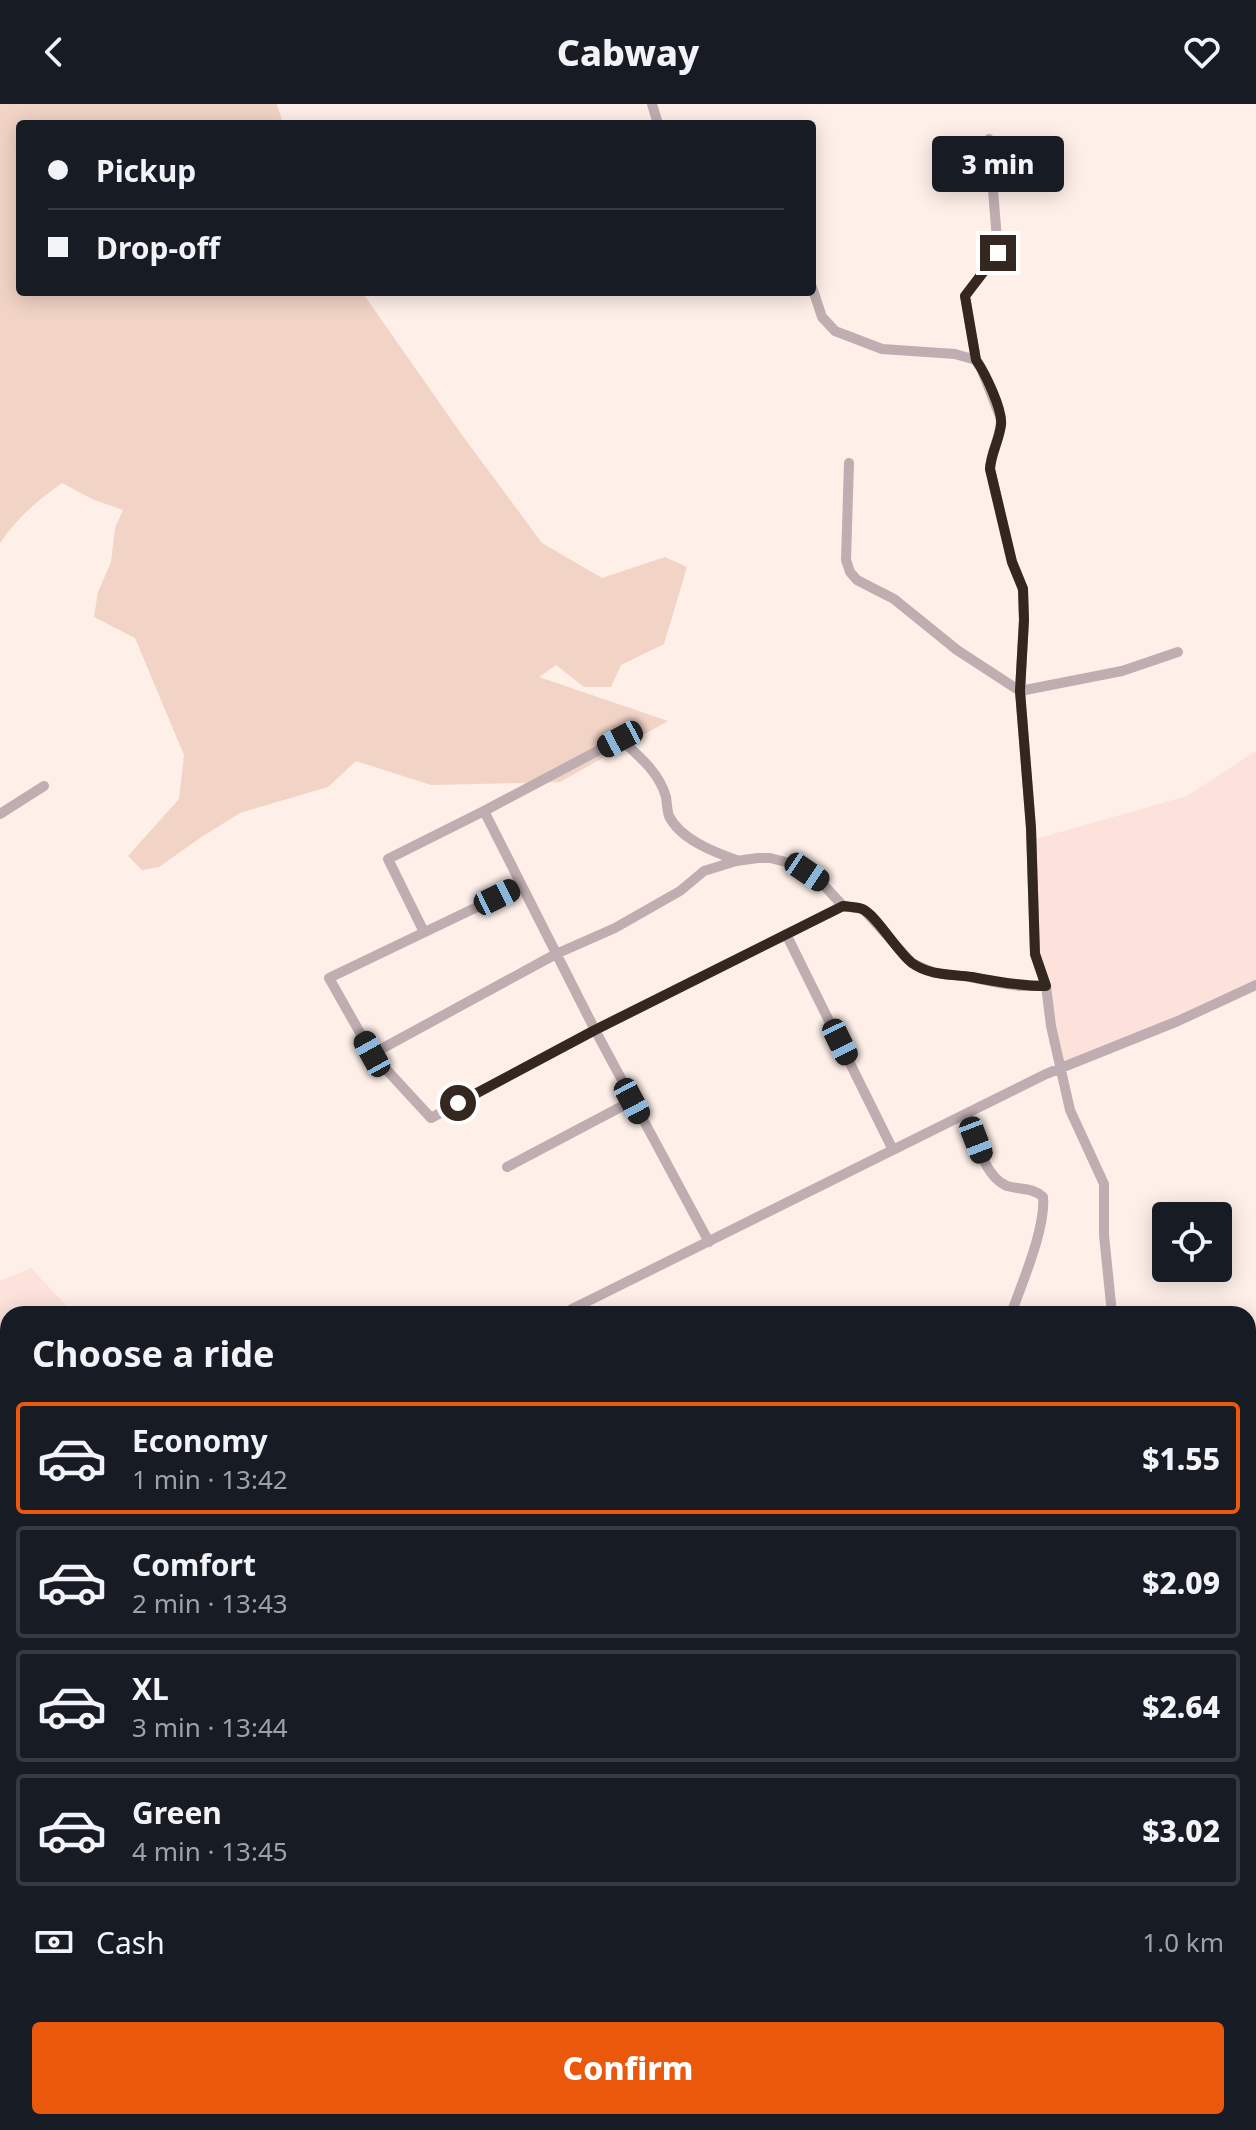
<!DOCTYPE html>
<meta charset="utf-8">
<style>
body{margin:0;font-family:"Noto Sans",sans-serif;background:#242831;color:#f1f3f6;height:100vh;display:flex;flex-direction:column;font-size:30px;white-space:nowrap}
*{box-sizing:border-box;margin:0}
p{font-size:26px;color:#9ea1a6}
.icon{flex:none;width:44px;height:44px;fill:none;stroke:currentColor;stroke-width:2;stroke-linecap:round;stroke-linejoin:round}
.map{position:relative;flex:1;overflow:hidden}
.drawer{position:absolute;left:0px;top:1202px;width:1256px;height:824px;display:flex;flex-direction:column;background:#171b24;border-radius:24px 24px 0 0;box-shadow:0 4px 20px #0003}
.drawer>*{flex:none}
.top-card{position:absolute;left:16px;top:16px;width:800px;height:176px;border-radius:8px;box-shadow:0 4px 20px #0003;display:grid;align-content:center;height:176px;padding:0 32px;background:#171b24}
.tools{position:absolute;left:1152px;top:1098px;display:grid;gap:16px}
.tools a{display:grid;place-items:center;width:80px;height:80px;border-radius:8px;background:#171b24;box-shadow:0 4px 20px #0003;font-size:40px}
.end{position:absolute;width:36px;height:36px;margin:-18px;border:10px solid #342720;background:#fff;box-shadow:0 0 0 4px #fff}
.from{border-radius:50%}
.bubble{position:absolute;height:56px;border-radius:8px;background:#171b24;box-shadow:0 4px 20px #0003;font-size:26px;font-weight:800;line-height:56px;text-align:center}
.car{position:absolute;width:24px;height:48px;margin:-24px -12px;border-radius:10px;box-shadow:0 0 6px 2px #0007;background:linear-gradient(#222 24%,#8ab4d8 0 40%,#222 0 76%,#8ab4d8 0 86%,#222 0)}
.top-card b{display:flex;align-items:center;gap:28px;height:76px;font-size:30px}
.top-card b+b{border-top:2px solid #363941}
.top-card i{width:20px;height:20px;background:#f1f3f6}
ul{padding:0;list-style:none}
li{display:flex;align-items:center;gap:24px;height:112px;margin:0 16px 12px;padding:0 16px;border:4px solid #363941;border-radius:8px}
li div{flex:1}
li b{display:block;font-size:30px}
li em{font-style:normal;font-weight:800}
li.active{border-color:#ea580c}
li>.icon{width:72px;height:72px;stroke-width:1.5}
h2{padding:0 32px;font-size:36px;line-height:96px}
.pay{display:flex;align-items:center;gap:20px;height:88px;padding:0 32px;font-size:30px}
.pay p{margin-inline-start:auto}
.cta{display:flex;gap:16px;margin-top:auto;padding:16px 32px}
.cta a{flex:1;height:92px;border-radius:8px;background:#ea580c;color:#fff;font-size:32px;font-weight:800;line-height:92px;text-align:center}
header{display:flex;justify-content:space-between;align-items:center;height:104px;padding:0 32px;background:#171b24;font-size:36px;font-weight:800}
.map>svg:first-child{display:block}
.industrial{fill:#fce2db}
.green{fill:#f1d4c6}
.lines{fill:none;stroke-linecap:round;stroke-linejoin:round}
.street{stroke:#bfadb1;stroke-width:10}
.secondary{stroke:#a58c91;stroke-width:14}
.primary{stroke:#92747a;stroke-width:16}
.route{stroke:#342720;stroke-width:10}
</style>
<header><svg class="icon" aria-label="back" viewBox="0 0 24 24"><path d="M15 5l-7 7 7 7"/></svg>Cabway<svg class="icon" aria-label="heart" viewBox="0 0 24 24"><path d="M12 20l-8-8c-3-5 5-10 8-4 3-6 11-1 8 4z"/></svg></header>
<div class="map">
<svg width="1256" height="2026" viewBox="0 0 1256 2026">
<rect width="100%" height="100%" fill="#feefe8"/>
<!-- industrial -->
<path class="industrial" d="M1256,647V881L1061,963L1035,850L1032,736L1187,692Z
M31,1164L74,1210H8V1466L0,1471V1177Z
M0,1557L8,1569V2018H1248V1619L1256,1618V2026H0Z"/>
<!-- green -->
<path class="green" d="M0,0H277L283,20H20V188H362L462,331L542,439L602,474L665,453L687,463L664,540L621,561L611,583H584L556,561L539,573L668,617L560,678L431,681L356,657L328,683L240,709L200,734L159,763L142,766L128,752L179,695L184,651L135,534L94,513L98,488L111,458L115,424L123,406L92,395L62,379C37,397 18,413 0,439Z"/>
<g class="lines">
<!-- street -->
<path class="street" d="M652,0L658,20
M989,35L998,149L965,192L976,256L981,264L1001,315C1001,333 991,347 990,365L1012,458L1023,485L1024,516L1020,587L1031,724L1035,850L1046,882L1051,922L1070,1006L1104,1080V1131L1112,1210
M812,183L822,213L835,227L882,245L955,250L976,256
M849,359L846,456L850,468L857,476L894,495L957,546L1020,587L1122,567L1178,548
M484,707L620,635C639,652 659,668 666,693C667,699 667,706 669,712C680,735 714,748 736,756
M0,710L44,682
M521,782L329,874L372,950L556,850L615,824L680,787L704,767L736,757L758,754H770L794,760L820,777L843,802L863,805L912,859L923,864L935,869L970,873L999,879L1020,882H1046
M424,828L388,755L484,707L595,926L709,1138
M786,830L893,1046
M372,950L431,1014L595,926L843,802
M966,1010C974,1031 984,1073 1007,1082C1021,1086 1032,1083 1043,1093C1046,1124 1022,1179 1011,1210
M507,1063L632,997
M562,1210L1046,970L1178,917L1256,881
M0,1247L8,1255
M1248,1257L1256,1253
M0,1299L8,1294
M0,1414L8,1425
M0,1476L8,1472
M0,1711L8,1709
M0,1818L8,1815
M0,1963L8,1960
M162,2018L165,2026
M739,2018L742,2026
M571,2026L594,2018"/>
<!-- secondary -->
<path class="secondary" d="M1248,1740L1256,1735
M1248,1764L1256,1759
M443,2026L468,2018
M505,2026L529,2018"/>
<!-- primary -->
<path class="primary" d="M942,2018V2026
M965,2018L966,2026"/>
</g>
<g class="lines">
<!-- route -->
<path class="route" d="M458,999L595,926L843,802C849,803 857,803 862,805C876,810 897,848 912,859C930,872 952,870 972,873C997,878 1020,882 1046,882L1035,850L1031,724L1020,587L1024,516L1023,485L1012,458L990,365C991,349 999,337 1001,321C1003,306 985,269 976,256L965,192L998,149"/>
</g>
</svg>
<div class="tools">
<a><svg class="icon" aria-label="locate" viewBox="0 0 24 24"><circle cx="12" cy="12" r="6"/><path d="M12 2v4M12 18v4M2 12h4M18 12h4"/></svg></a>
</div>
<i class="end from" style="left:458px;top:999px"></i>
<i class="end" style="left:998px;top:149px"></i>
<div class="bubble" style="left:932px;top:32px;width:132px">3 min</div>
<i class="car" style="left:620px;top:635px;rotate:242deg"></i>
<i class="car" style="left:807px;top:768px;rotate:124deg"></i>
<i class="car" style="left:497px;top:793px;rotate:64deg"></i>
<i class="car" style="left:840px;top:938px;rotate:154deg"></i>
<i class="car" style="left:372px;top:950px;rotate:331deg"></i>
<i class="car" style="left:632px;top:997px;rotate:152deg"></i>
<i class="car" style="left:976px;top:1036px;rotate:159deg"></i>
<div class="top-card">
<b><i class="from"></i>Pickup</b>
<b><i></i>Drop-off</b>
</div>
<section class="drawer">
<h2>Choose a ride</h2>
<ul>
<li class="active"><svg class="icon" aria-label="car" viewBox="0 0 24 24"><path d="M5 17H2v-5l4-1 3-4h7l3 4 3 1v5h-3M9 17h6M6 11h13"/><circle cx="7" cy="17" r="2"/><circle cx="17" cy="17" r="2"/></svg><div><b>Economy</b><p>1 min · 13:42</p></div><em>$1.55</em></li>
<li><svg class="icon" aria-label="car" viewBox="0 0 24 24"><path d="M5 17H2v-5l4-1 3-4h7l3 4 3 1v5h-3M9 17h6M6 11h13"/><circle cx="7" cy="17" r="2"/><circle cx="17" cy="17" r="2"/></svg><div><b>Comfort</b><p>2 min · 13:43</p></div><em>$2.09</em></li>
<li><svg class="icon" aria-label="car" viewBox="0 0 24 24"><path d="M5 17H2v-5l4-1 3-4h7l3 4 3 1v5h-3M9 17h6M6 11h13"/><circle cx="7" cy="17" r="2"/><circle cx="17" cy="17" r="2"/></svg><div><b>XL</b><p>3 min · 13:44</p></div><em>$2.64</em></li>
<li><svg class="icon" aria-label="car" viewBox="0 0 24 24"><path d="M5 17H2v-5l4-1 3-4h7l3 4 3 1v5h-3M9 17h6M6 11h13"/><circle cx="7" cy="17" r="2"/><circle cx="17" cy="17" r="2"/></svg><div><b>Green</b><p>4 min · 13:45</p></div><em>$3.02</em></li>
</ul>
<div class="pay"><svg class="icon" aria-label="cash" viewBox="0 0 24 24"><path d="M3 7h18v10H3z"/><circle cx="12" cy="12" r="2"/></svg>Cash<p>1.0 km</p></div>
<div class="cta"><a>Confirm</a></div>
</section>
</div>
